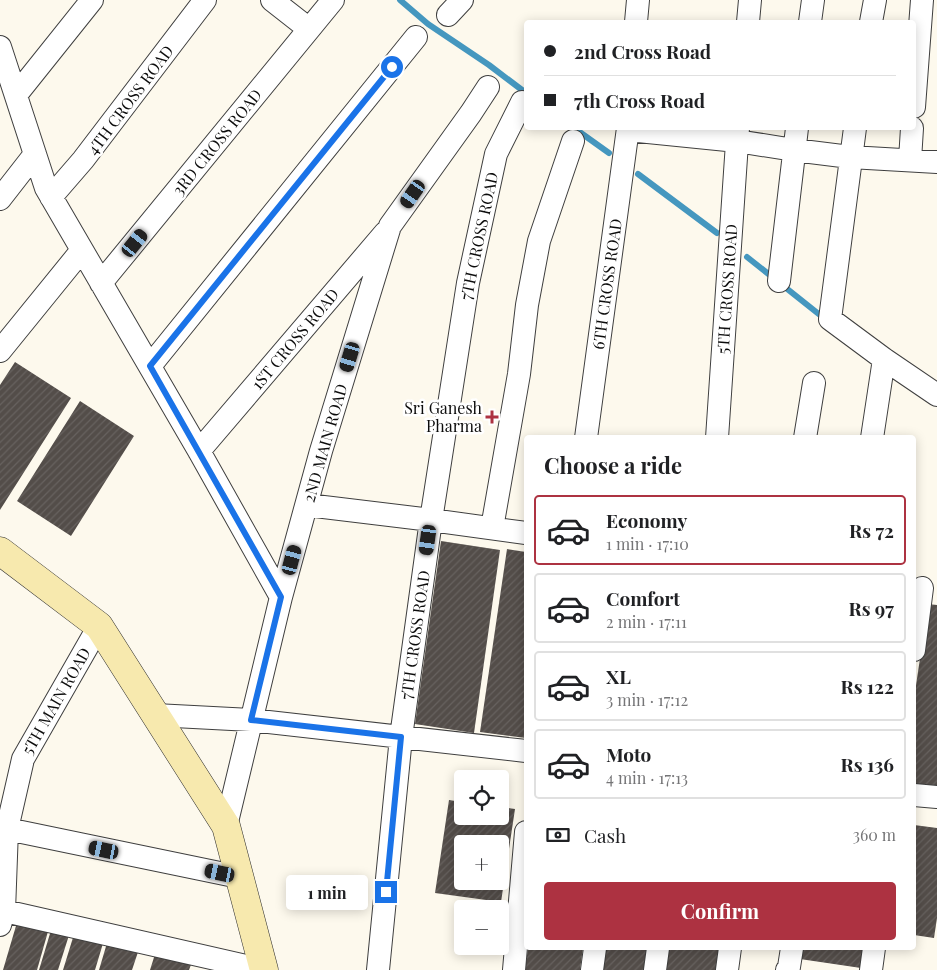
<!DOCTYPE html>
<meta charset="utf-8">
<style>
body{margin:0;font-family:"Playfair Display",serif;background:#f6f6f6;color:#202124;height:100vh;display:flex;flex-direction:column;font-size:19px;white-space:nowrap}
*{box-sizing:border-box;margin:0}
p{font-size:16px;color:#757577}
.icon{flex:none;width:28px;height:28px;fill:none;stroke:currentColor;stroke-width:2;stroke-linecap:round;stroke-linejoin:round}
.map{position:relative;flex:1;overflow:hidden}
.sheet{position:absolute;left:524px;top:435px;width:392px;height:515px;display:flex;flex-direction:column;background:#fff;border-radius:5px;box-shadow:0 2px 12px #0003}
.sheet>*{flex:none}
.top-card{position:absolute;left:524px;top:20px;width:392px;height:110px;border-radius:5px;box-shadow:0 2px 12px #0003;display:grid;align-content:center;height:110px;padding:0 20px;background:#fff}
.fabs{position:absolute;left:454px;top:770px;display:grid;gap:10px}
.fabs a{display:grid;place-items:center;width:55px;height:55px;border-radius:5px;background:#fff;box-shadow:0 2px 12px #0003;font-size:25px}
.end{position:absolute;width:22px;height:22px;margin:-11px;border:6px solid #1a73e8;background:#fff;box-shadow:0 0 0 2px #fff}
.from{border-radius:50%}
.bubble{position:absolute;height:35px;border-radius:5px;background:#fff;box-shadow:0 2px 12px #0003;font-size:16px;font-weight:700;line-height:35px;text-align:center}
.car{position:absolute;width:15px;height:30px;margin:-15px -8px;border-radius:6px;box-shadow:0 0 4px 1px #0007;background:linear-gradient(#222 24%,#8ab4d8 0 40%,#222 0 76%,#8ab4d8 0 86%,#222 0)}
.top-card b{display:flex;align-items:center;gap:18px;height:48px;font-size:19px}
.top-card b+b{border-top:1px solid #e0e0e0}
.top-card i{width:12px;height:12px;background:#202124}
ul{padding:0;list-style:none}
li{display:flex;align-items:center;gap:15px;height:70px;margin:0 10px 8px;padding:0 10px;border:2px solid #e0e0e0;border-radius:5px}
li div{flex:1}
li b{display:block;font-size:19px}
li em{font-style:normal;font-weight:700}
li.on{border-color:#ad3241}
li>.icon{width:45px;height:45px;stroke-width:1.5}
h2{padding:0 20px;font-size:22px;line-height:60px}
.pay{display:flex;align-items:center;gap:12px;height:55px;padding:0 20px;font-size:19px}
.pay p{margin-inline-start:auto}
.button{display:flex;gap:10px;margin-top:auto;padding:10px 20px}
.button a{flex:1;height:58px;border-radius:5px;background:#ad3241;color:#fff;font-size:20px;font-weight:700;line-height:58px;text-align:center}
.map>svg:first-child{display:block}
.lines{fill:none;stroke-linecap:round;stroke-linejoin:round}
.stream{stroke:#4597bf;stroke-width:6}
.building{fill:url(#building-hatch);fill-rule:evenodd}
.street-casing{stroke:#3f3f3f;stroke-width:24}
.secondary-casing{stroke:#2e2e2e;stroke-width:29}
.street{stroke:#fff;stroke-width:22}
.secondary{stroke:#f7e9ae;stroke-width:28}
.route{stroke:#1a73e8;stroke-width:6}
.poi-dot{fill:#ad3241;stroke:#fff;stroke-width:2}
.labels{text-anchor:middle;stroke-width:5;stroke-linejoin:round;paint-order:stroke}
.street-label{font-size:16px;fill:#0c0c0c;stroke:#fff}
.poi-label{font-size:16px;fill:#0c0c0c;stroke:#fff;text-anchor:end}
</style>
<div class="map">
<svg width="937" height="970" viewBox="0 0 937 970">
<defs>
<pattern id="building-hatch" width="6" height="6" patternUnits="userSpaceOnUse" patternTransform="scale(1.25)"><rect width="6" height="6" fill="#534d49"/><path d="M-1 1l2-2M0 6l6-6M5 7l2-2" fill="none" stroke="#67625f"/></pattern>
</defs>
<rect width="100%" height="100%" fill="#fdf9ed"/>
<g class="lines">
<!-- stream -->
<path class="stream" d="M400,0L428,24L489,65L526,93
M574,128L609,153
M638,174L717,233
M747,257L825,319"/>
</g>
<!-- building -->
<path class="building" d="M15,362L71,398L0,510V385Z
M80,401L134,436L71,536L17,501Z
M441,541L500,550L474,733L415,724Z
M507,549L526,552V738L480,732Z
M928,604L937,605V789L914,785V699Z
M449,800L462,802V816H500V807L515,809L501,902L435,893ZM462,844H500V881H462Z
M914,825L937,828V918L934,938L914,935Z
M18,919L49,928L37,970H3Z
M52,927L70,932L58,970H39Z
M75,931L104,940L95,970H63Z
M107,943L138,952L132,970H99Z
M528,948H583L580,970H525Z
M600,948H653L650,970H597Z
M664,948H722L719,970H661Z
M801,948H864L861,968L800,959Z
M156,951L192,962L189,970H150Z"/>
<g class="lines">
<!-- street casing -->
<g class="street-casing">
<path id="street" d="M272,0L309,29
M448,15L462,0
M636,22L638,0
M748,22L750,0
M810,22L813,0
M871,22L875,0
M0,47L46,188L199,451L281,597
M16,95L92,0
M914,107L922,0
M855,128L830,319L884,359L937,395
M628,130L737,141L794,150L850,157L937,162
M910,160L912,128
M51,197L83,160L205,0
M0,199L35,154
M779,281L797,128
M101,283L333,0
M0,351L82,250
M150,366L416,37
M586,438L628,128
M717,438L738,128
M805,438L814,383
M872,438L884,359
M199,451L385,233
M307,505L431,520L526,533
M492,528L519,374L527,305L539,241L573,141
M914,650L922,588
M155,715L251,720L526,751
M914,795L937,797
M226,826L281,597L321,451L390,226L471,113L488,87
M0,827L7,829L239,877
M0,910L264,970
M0,925L4,911L7,829L23,759L99,626
M378,970L401,737L431,520L468,283L496,154L522,102
M514,970L526,832
M592,970L595,948
M655,970L658,948
M727,970L730,948
M787,970L789,967L792,948
M871,970L874,948"/>
</g>
<!-- secondary casing -->
<g class="secondary-casing">
<path id="secondary" d="M0,551L99,626L226,826L264,970"/>
</g>
<!-- street -->
<use href="#street" class="street"/>
<!-- secondary -->
<use href="#secondary" class="secondary"/>
</g>
<g class="lines">
<!-- route -->
<path class="route" d="M386,892L401,737L251,720L281,597L150,366L392,67"/>
</g>
<!-- markers -->
<path class="poi-dot" d="M489.5 409.5h5v5h5v5h-5v5h-5v-5h-5v-5h5z"/>
<g class="labels">
<!-- street labels -->
<g class="street-label">
<text transform="translate(130 100) rotate(-53)" y="6">4TH CROSS ROAD</text>
<text transform="translate(217 142) rotate(-51)" y="6">3RD CROSS ROAD</text>
<text transform="translate(479 236) rotate(-78)" y="6">7TH CROSS ROAD</text>
<text transform="translate(607 284) rotate(-82)" y="6">6TH CROSS ROAD</text>
<text transform="translate(727 289) rotate(-86)" y="6">5TH CROSS ROAD</text>
<text transform="translate(295 339) rotate(-50)" y="6">1ST CROSS ROAD</text>
<text transform="translate(325 443) rotate(-74)" y="6">2ND MAIN ROAD</text>
<text transform="translate(415 635) rotate(-82)" y="6">7TH CROSS ROAD</text>
<text transform="translate(56 701) rotate(-60)" y="6">5TH MAIN ROAD</text>
</g>
<!-- poi labels -->
<g class="poi-label">
<text x="482" y="414">Sri Ganesh<tspan x="482" dy="18">Pharma</tspan></text>
</g>
</g>
</svg>
<div class="fabs">
<a><svg class="icon" aria-label="locate" viewBox="0 0 24 24"><circle cx="12" cy="12" r="6"/><path d="M12 2v4M12 18v4M2 12h4M18 12h4"/></svg></a>
<a>+</a>
<a>−</a>
</div>
<i class="end from" style="left:392px;top:67px"></i>
<i class="end" style="left:386px;top:892px"></i>
<div class="bubble" style="left:286px;top:875px;width:82px">1 min</div>
<i class="car" style="left:413px;top:194px;rotate:215deg"></i>
<i class="car" style="left:135px;top:243px;rotate:39deg"></i>
<i class="car" style="left:350px;top:357px;rotate:197deg"></i>
<i class="car" style="left:428px;top:540px;rotate:188deg"></i>
<i class="car" style="left:292px;top:560px;rotate:15deg"></i>
<i class="car" style="left:104px;top:850px;rotate:282deg"></i>
<i class="car" style="left:220px;top:873px;rotate:282deg"></i>
<div class="top-card">
<b><i class="from"></i>2nd Cross Road</b>
<b><i></i>7th Cross Road</b>
</div>
<section class="sheet">
<h2>Choose a ride</h2>
<ul>
<li class="on"><svg class="icon" aria-label="car" viewBox="0 0 24 24"><path d="M5 17H2v-5l4-1 3-4h7l3 4 3 1v5h-3M9 17h6M6 11h13"/><circle cx="7" cy="17" r="2"/><circle cx="17" cy="17" r="2"/></svg><div><b>Economy</b><p>1 min · 17:10</p></div><em>Rs 72</em></li>
<li><svg class="icon" aria-label="car" viewBox="0 0 24 24"><path d="M5 17H2v-5l4-1 3-4h7l3 4 3 1v5h-3M9 17h6M6 11h13"/><circle cx="7" cy="17" r="2"/><circle cx="17" cy="17" r="2"/></svg><div><b>Comfort</b><p>2 min · 17:11</p></div><em>Rs 97</em></li>
<li><svg class="icon" aria-label="car" viewBox="0 0 24 24"><path d="M5 17H2v-5l4-1 3-4h7l3 4 3 1v5h-3M9 17h6M6 11h13"/><circle cx="7" cy="17" r="2"/><circle cx="17" cy="17" r="2"/></svg><div><b>XL</b><p>3 min · 17:12</p></div><em>Rs 122</em></li>
<li><svg class="icon" aria-label="car" viewBox="0 0 24 24"><path d="M5 17H2v-5l4-1 3-4h7l3 4 3 1v5h-3M9 17h6M6 11h13"/><circle cx="7" cy="17" r="2"/><circle cx="17" cy="17" r="2"/></svg><div><b>Moto</b><p>4 min · 17:13</p></div><em>Rs 136</em></li>
</ul>
<div class="pay"><svg class="icon" aria-label="cash" viewBox="0 0 24 24"><path d="M3 7h18v10H3z"/><circle cx="12" cy="12" r="2"/></svg>Cash<p>360 m</p></div>
<div class="button"><a>Confirm</a></div>
</section>
</div>
